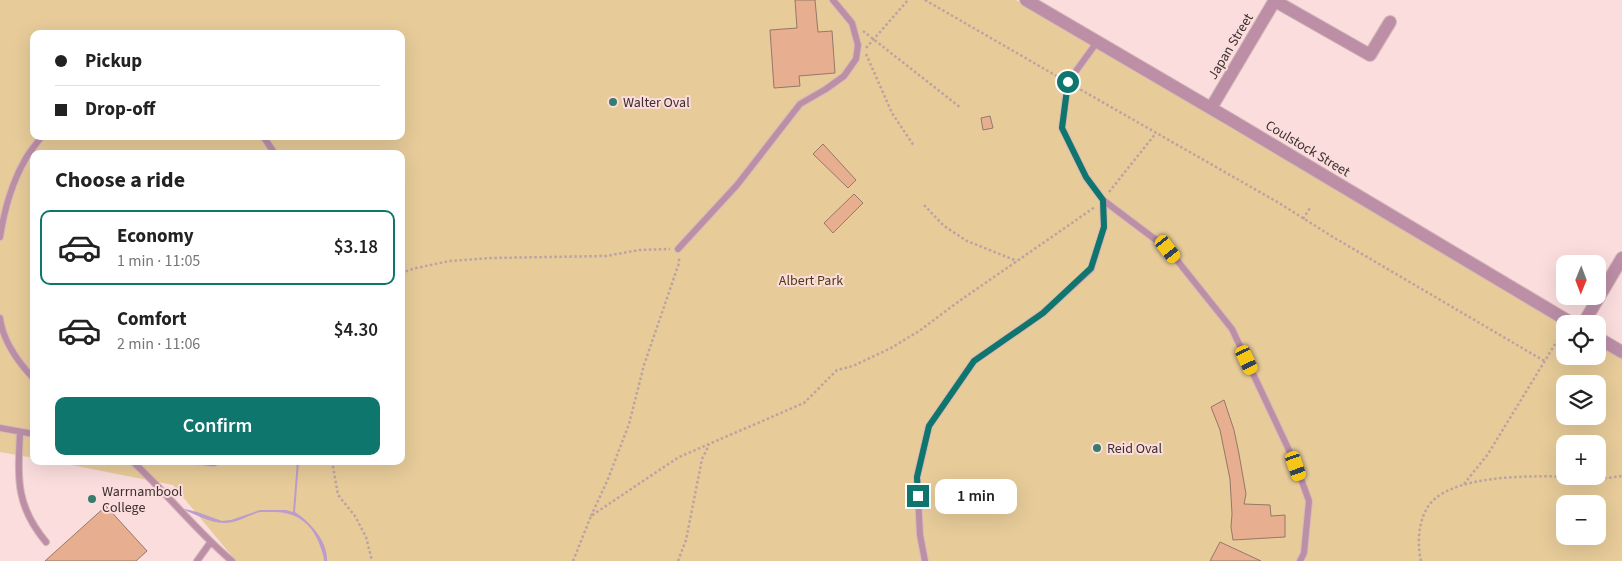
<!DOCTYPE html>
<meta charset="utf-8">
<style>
body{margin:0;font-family:"Source Sans 3",sans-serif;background:#f2f2f2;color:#222;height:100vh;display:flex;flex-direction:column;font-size:19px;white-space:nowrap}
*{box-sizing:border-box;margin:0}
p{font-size:16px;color:#767676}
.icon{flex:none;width:28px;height:28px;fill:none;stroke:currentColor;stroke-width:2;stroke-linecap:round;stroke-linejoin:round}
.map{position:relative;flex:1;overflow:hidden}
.sheet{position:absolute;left:30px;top:150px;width:375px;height:315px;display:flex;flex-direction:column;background:#fff;border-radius:10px;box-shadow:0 5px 20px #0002}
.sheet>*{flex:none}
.top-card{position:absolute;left:30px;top:30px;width:375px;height:110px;border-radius:10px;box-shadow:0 5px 20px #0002;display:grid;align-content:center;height:110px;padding:0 25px;background:#fff}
.needle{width:32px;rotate:181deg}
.fabs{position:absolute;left:1556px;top:255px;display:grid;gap:10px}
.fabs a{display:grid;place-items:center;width:50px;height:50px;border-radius:10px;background:#fff;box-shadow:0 5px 20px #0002;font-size:25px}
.end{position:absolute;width:22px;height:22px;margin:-11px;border:6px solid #0f766e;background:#fff;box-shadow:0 0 0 2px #fff}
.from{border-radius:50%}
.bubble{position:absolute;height:35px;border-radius:10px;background:#fff;box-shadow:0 5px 20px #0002;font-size:16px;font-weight:600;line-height:35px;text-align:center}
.car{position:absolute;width:15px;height:30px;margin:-15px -8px;border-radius:6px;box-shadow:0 0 4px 1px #0007;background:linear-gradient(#f5c518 24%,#345 0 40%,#f5c518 0 76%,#345 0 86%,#f5c518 0)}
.top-card b{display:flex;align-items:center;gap:18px;height:48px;font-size:19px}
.top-card b+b{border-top:1px solid #e0e0e0}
.top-card i{width:12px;height:12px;background:#222}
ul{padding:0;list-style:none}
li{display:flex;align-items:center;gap:15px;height:75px;margin:0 10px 8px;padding:0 15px;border:2px solid transparent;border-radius:10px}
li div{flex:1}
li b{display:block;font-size:19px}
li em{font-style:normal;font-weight:600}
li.active{border-color:#0f766e}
li>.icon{width:45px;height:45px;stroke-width:1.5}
h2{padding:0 25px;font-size:22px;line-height:60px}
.button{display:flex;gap:10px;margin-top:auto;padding:10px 25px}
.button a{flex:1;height:58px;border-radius:10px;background:#0f766e;color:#fff;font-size:20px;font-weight:600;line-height:58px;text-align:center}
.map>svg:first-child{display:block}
.green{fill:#e7cb99;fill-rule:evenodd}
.water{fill:#bc9bcd}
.building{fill:#e7af90;stroke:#947869}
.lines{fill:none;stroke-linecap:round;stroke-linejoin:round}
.service-casing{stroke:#d5baba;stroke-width:8}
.minor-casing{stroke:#d5baba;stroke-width:14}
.path{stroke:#bca3a3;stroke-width:2.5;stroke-dasharray:2.5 2.5;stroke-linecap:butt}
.service{stroke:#bc8fa7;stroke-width:6}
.minor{stroke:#bc8fa7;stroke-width:12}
.route{stroke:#0f766e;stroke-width:6}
.poi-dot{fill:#397c6e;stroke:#fbdddd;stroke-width:2}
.labels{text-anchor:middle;stroke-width:4;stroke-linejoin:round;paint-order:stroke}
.street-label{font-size:14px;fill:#3d2f2f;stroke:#fbdddd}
.poi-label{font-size:14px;fill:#3d2f2f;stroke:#fbdddd;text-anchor:start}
.park-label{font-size:14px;fill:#513c11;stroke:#fbdddd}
</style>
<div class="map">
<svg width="1622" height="561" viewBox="0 0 1622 561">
<rect width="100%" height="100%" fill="#fbdddd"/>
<!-- green -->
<path class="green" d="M0,0H1016L1565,326V356H1598V345L1622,359V561H236L173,485L51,461H401V154H34V458L0,452ZM34,34H401V136H34ZM1565,384H1598V416H1565ZM1565,444H1598V476H1565ZM1565,504H1598V536H1565Z"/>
<!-- water -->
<path class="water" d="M297,461H299L295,512C310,522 328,541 327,561H324C324,555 321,549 319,543C311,523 297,513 276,512C271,512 265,512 260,512C248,515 237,523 224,523C209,523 191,512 177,507L197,512L222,521L231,520L260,510H286L293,512Z"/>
<!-- building -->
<path class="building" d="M795,0H815L818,32L832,31L835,73L799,76L800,86L774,88L770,30L797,28Z
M990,116L993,128L983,130L981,118Z
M823,144L856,180L848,188L813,154Z
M854,194L863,203L833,233L824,223Z
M1224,400L1234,430L1239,454L1246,494L1244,504L1270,505L1271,516L1285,515V537L1233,540L1231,527L1232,514L1230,479L1220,430L1211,407Z
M106,506L147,551L136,561H45Z
M1220,542L1261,561H1210Z"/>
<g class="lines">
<!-- service casing -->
<g class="service-casing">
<path id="service" d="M1097,42L1068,82L1062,128L1086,177L1103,200L1168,249L1232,329L1296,465L1309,501L1304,553L1300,561
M263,136L275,154
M0,237C4,211 12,182 26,158C30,151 37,143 42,136
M678,249L737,185L800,104L826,89L844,76L856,59L858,45L852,23L833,0
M0,318C3,342 18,362 34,379
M0,428L34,434
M20,432C18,478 15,505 46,542
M132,461C167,493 196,531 232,561
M192,461L214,463L219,461
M197,561L210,543
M925,561L920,535L917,477L929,426L974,361L1043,313L1091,269L1104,227L1103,200"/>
</g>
<!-- minor casing -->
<g class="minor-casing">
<path id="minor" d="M1026,0L1231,120L1573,324
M1275,1L1370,55L1390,22
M1211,108L1275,0
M1583,324L1622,258
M1598,338L1622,352"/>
</g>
<!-- path -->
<path class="path" d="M925,0L1060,78
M863,31L961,108
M866,48L908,0
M866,54L892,113L914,146
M1076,87L1279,203L1333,237L1546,362
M1109,192L1156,133
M924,205L944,226L967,241L1017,261
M1303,219L1310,208
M401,273L416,268L450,261L491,258L606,256L639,250L670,249
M332,461L338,495L355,516L366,537L372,561
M1464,484L1488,454L1563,331
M591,516L608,479L629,424L644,365L679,263V257
M573,561L591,516L649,477L679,457L804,403L837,370L853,366L891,348L919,331L955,304L1095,207
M678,561L686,540L702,459L709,445
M1421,561C1417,543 1418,521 1429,505C1457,468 1564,477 1607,478L1622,476"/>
<!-- service -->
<use href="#service" class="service"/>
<!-- minor -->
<use href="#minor" class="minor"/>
</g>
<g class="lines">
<!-- route -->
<path class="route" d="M918,496L917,477L929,426L974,361L1043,313L1091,268L1104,227L1103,200L1086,177L1062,128L1068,82"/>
</g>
<!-- markers -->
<g class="poi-dot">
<circle cx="613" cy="102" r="5"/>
<circle cx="1097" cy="448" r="5"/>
<circle cx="92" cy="499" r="5"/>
</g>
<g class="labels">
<!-- street labels -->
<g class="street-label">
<text transform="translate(1230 46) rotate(-59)" y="5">Japan Street</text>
<text transform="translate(1308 148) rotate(31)" y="5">Coulstock Street</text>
</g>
<!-- poi labels -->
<g class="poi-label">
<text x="623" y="107">Walter Oval</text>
<text x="1107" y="453">Reid Oval</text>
<text x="102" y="496">Warrnambool<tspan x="102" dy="16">College</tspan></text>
</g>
<!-- park labels -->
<g class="park-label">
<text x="811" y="285">Albert Park</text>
</g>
</g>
</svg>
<div class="fabs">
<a><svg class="needle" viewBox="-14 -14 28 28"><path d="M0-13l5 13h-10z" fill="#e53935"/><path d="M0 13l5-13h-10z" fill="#767676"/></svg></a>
<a><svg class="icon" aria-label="locate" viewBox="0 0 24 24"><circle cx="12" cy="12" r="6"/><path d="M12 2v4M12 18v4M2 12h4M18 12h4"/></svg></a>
<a><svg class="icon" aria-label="layers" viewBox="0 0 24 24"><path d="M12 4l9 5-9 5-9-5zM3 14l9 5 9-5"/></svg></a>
<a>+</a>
<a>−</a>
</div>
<i class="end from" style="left:1068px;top:82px"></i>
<i class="end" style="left:918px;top:496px"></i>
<div class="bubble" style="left:935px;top:479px;width:82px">1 min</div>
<i class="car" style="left:1168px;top:249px;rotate:142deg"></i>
<i class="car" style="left:1247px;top:360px;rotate:155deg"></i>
<i class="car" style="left:1296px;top:466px;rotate:161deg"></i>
<div class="top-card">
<b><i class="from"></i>Pickup</b>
<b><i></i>Drop-off</b>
</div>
<section class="sheet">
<h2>Choose a ride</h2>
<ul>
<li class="active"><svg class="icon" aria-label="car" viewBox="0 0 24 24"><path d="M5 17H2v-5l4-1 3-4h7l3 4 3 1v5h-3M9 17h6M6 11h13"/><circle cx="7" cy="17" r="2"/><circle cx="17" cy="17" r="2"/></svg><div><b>Economy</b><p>1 min · 11:05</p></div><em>$3.18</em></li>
<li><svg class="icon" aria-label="car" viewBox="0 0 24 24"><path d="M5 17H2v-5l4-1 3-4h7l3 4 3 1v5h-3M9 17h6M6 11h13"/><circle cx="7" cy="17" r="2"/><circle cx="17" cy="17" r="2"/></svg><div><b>Comfort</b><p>2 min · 11:06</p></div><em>$4.30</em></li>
</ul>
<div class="button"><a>Confirm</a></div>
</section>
</div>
